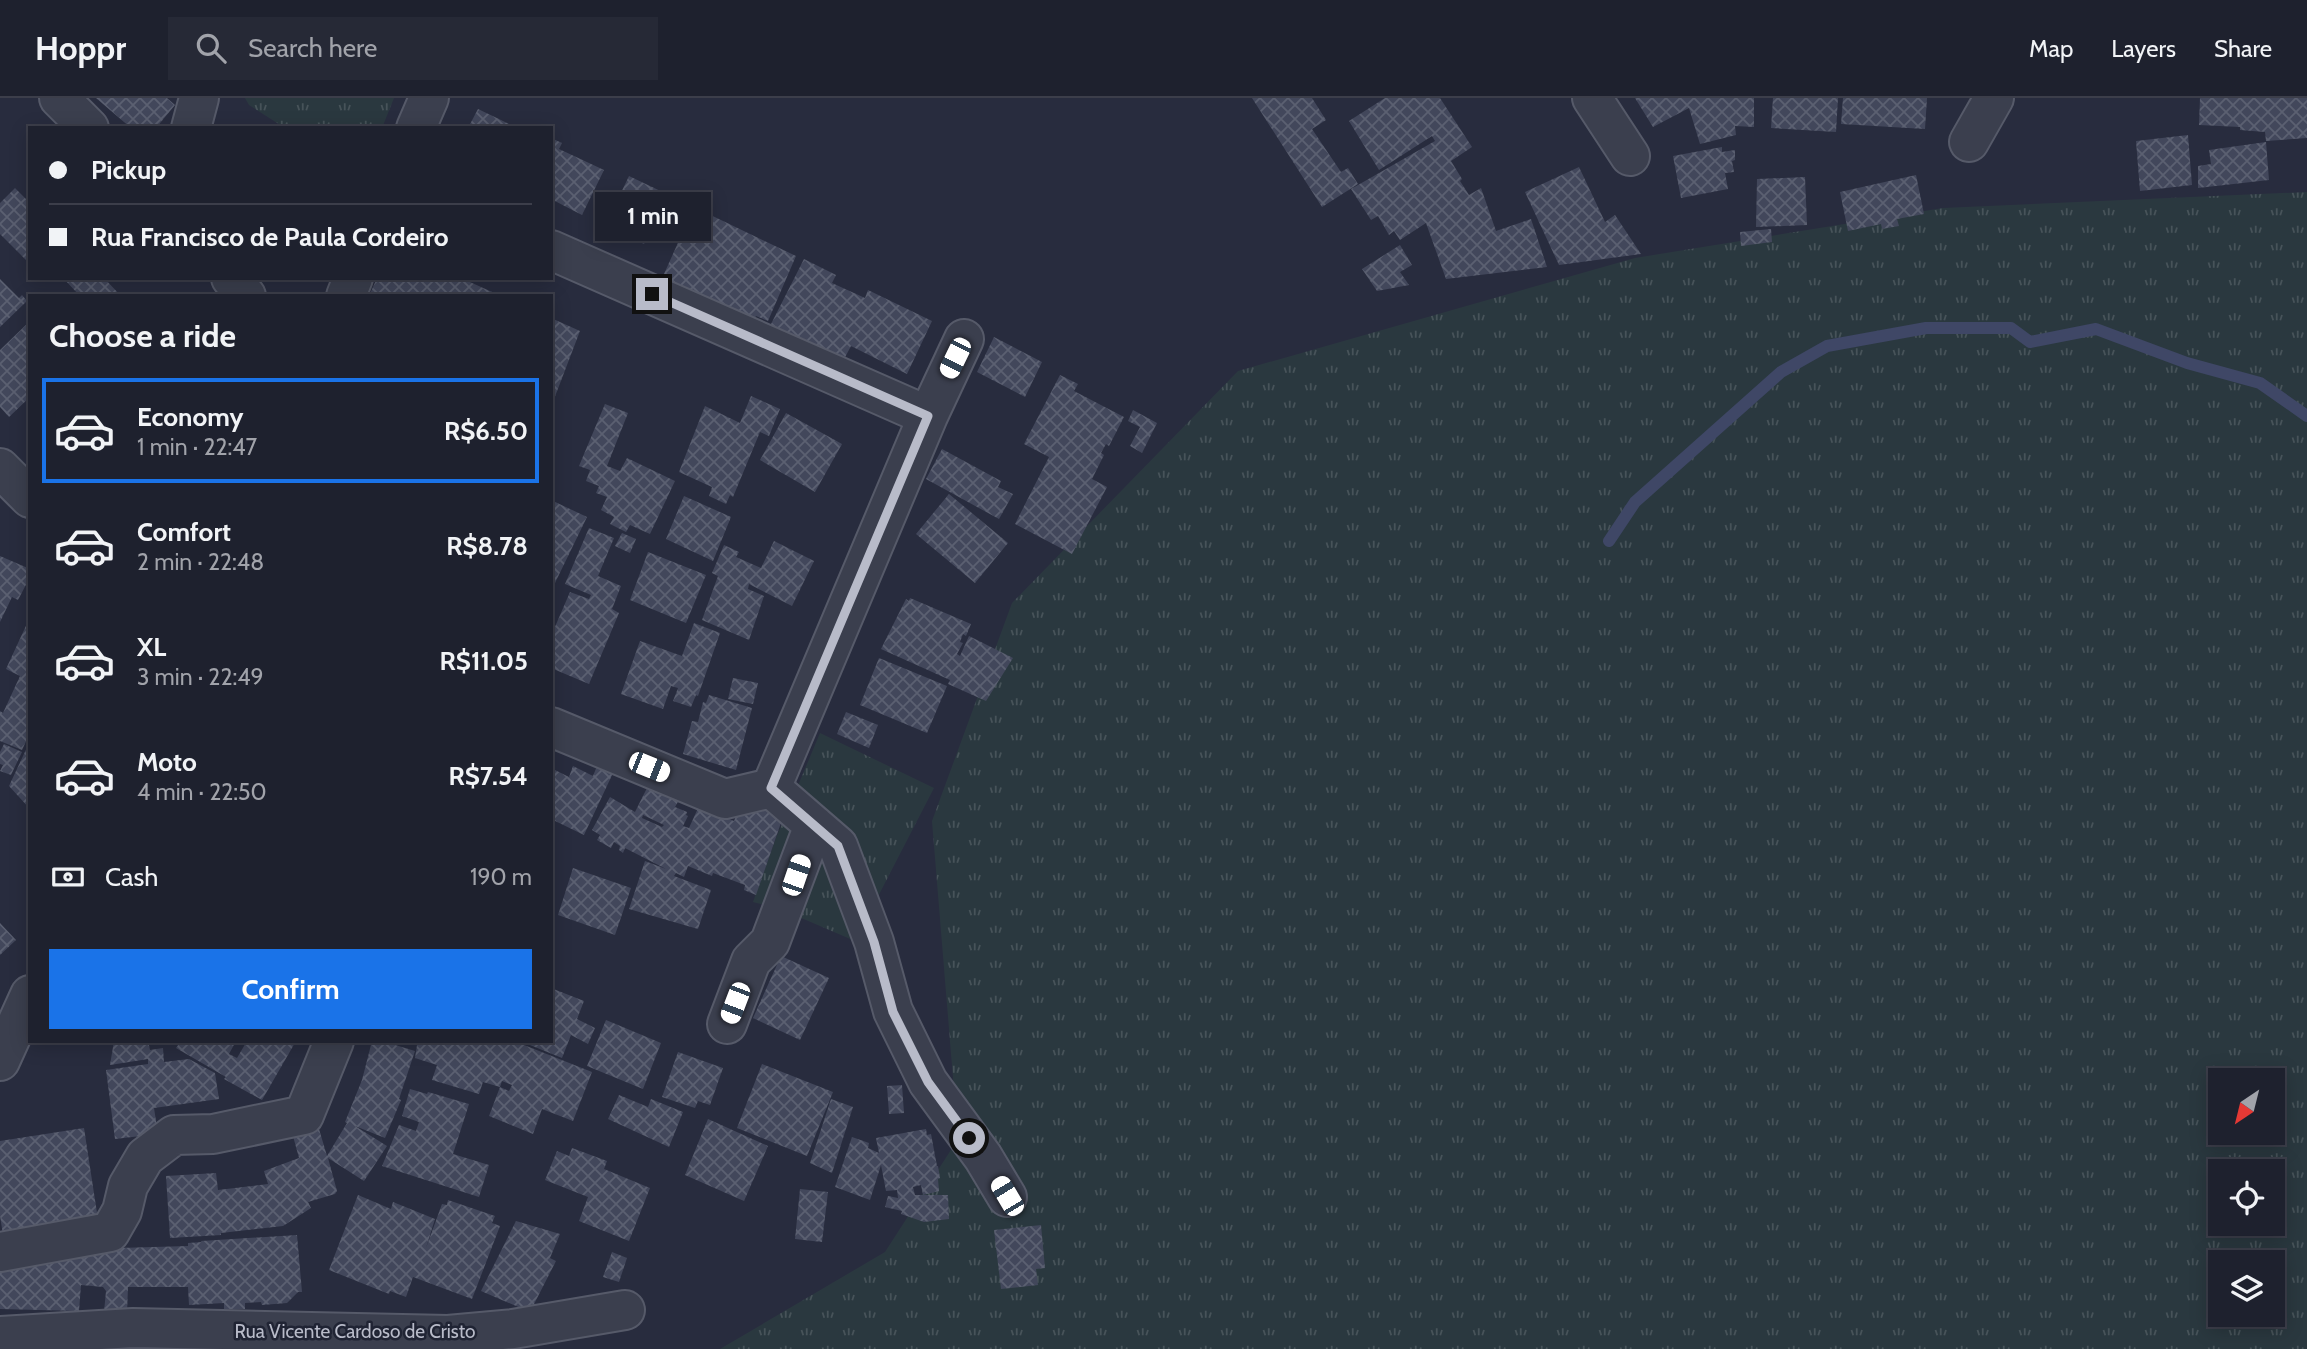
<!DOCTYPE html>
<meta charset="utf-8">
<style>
body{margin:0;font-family:Cabin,sans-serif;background:#262936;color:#f1f3f6;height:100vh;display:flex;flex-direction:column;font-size:26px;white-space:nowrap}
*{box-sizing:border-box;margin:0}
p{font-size:23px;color:#a1a3aa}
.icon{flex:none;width:38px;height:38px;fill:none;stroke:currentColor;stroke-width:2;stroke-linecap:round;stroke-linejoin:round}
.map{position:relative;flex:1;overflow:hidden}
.panel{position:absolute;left:28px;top:196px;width:525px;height:749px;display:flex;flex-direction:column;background:#1e212e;border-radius:0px;box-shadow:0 4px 18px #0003,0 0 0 2px #3c3e4a}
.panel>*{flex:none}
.guide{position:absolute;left:28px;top:28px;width:525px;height:154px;border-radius:0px;box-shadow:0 4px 18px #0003,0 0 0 2px #3c3e4a;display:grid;align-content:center;height:154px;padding:0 21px;background:#1e212e}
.needle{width:46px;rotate:215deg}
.tools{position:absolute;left:2208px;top:970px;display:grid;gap:14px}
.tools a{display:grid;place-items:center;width:77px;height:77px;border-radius:0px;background:#1e212e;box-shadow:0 4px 18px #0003,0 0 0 2px #3c3e4a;font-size:35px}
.end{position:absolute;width:32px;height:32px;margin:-16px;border:9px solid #b8bbc9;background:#111;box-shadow:0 0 0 4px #111}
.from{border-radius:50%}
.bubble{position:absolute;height:49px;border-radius:0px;background:#1e212e;box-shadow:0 4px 18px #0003,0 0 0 2px #3c3e4a;font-size:23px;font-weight:800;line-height:49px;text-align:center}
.car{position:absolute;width:21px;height:42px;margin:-21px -10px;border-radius:9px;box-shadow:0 0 5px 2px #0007;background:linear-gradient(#fff 24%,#345 0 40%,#fff 0 76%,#345 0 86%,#fff 0)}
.guide b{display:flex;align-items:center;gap:24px;height:66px;font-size:26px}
.guide b+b{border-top:2px solid #3c3e4a}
.guide i{width:18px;height:18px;background:#f1f3f6}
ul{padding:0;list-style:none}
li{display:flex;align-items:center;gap:21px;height:105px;margin:0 14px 10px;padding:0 7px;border:4px solid transparent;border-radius:0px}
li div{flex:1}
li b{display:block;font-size:26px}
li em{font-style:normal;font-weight:800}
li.current{border-color:#1a73e8}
li>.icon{width:63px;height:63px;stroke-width:1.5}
h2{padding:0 21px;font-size:32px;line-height:84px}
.pay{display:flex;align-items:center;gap:18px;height:77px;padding:0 21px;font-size:26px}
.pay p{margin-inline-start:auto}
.cta{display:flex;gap:14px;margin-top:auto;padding:14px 21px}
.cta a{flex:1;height:80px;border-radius:0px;background:#1a73e8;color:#fff;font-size:28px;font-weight:800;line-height:80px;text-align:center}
header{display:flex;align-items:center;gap:42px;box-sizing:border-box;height:98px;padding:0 35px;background:#1e212e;border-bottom:2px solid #3c3e4a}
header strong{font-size:33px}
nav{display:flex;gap:38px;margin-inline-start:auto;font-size:24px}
.search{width:490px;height:63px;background:#262936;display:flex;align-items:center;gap:18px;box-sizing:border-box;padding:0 24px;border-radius:0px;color:#a1a3aa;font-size:26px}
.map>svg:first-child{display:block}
.grass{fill:url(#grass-tufts);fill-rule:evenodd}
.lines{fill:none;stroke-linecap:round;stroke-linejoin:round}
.stream{stroke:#3f4766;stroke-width:12}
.building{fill:url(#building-cross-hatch);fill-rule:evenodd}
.minor-casing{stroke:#565a69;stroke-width:42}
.minor{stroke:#3b3f4e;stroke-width:38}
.route{stroke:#b8bbc9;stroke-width:9}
.labels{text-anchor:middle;stroke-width:5;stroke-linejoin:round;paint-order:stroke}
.street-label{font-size:19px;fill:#b8bbc9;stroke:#202434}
</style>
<header>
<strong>Hoppr</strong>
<div class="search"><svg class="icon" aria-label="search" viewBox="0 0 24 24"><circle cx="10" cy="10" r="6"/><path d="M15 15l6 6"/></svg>Search here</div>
<nav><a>Map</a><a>Layers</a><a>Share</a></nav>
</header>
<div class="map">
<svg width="2307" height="1251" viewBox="0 0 2307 1251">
<defs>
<pattern id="grass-tufts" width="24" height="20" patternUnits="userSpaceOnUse" patternTransform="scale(1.75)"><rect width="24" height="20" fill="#2a383f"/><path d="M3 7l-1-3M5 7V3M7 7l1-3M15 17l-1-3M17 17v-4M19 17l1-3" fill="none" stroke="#475359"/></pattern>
<pattern id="building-cross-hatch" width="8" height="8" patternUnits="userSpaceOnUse" patternTransform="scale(1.75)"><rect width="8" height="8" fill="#42475b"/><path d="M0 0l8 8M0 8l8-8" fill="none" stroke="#5b6071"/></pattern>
</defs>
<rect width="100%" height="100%" fill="#282c3e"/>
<!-- grass -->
<path class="grass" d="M245,0H394L382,30H285L249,7Z
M2307,94V1251H720L885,1154L958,1041L932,723L1012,505L1238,273L1635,160L1943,110ZM2221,982H2273V1034H2221ZM2221,1073H2273V1125H2221ZM2221,1164H2273V1216H2221Z
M820,635L934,690L855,843L778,810L753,804L776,740Z"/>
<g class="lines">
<!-- stream -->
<path class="stream" d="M1609,443L1635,404L1781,274L1827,248L1926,230H2011L2030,244L2096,231L2187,265L2260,285L2307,318"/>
</g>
<!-- building -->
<path class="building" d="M96,0H167L175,7L156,30H131Z
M1252,0H1312L1326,22L1312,31L1341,74L1348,70L1358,86L1322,109Z
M1385,0H1440L1472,49L1451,63L1462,81L1460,83L1469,97L1481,90L1496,133L1531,121L1547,169L1446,181L1426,125L1400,142L1394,133L1389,137L1378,118L1371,122L1351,91L1435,43L1432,38L1379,72L1349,23Z
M1635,0H1754V29L1735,28L1736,37L1700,46L1689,10L1653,29Z
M1773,0H1838L1836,34L1771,30Z
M1843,0H1927L1925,31L1841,26Z
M2200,0H2307V40L2266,43L2265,34L2240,32V29L2199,27Z
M478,11L501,22L517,30H468Z
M2188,37L2192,87L2140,93L2136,43Z
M551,40L562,45L559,51L604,72L582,117L551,101Z
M2266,44L2269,82L2198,90V68L2211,66L2209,52Z
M1722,49V54L1735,52V62L1732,63L1734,74L1725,75L1728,91L1681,100L1673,58Z
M1579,69L1605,124L1615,117L1641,156L1559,167L1525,94Z
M1916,77L1924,116L1897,121L1899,128L1882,131L1881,126L1848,133L1840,94Z
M629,78L671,98L667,108L664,106L644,146L605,128Z
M1805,79L1807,127L1756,129L1757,81Z
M15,90L30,105V166L0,136V105Z
M694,109L796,158L768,223L756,218L752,227L666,186L669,179L664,176Z
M1771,131L1772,144L1741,148L1740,134Z
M1400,147L1412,167L1400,174L1409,187L1377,193L1362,171Z
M804,161L836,177L832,185L865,200L868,192L932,223L907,276L851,248L842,265L769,230Z
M63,180H104L121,198H80Z
M377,180H461L501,198H369Z
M0,181L19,200L22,197L27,203L0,229Z
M551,220L580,233L551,309Z
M30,223V299L9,319L0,309V252Z
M994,239L1042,264L1025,299L977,274Z
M1060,277L1078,286L1074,293L1124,319L1109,348L1106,346L1101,355L1104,357L1092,381L1107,389L1072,456L1015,426L1049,359L1024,346Z
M751,298L780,311L769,338L760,334L733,399L730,397L726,406L709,398L712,389L679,374L705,308L740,325Z
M605,306L628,315L607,368L620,373L627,360L675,383L650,436L630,427L626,434L610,426L614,419L601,412L607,399L596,395L599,388L586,383L590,372L579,368Z
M1133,312L1157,325L1142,355L1130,348L1140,329L1128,323Z
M786,315L842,346L815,394L760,362Z
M942,351L1001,383L998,389L1013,396L999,421L926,381Z
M949,396L1008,445L975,485L916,436Z
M684,398L731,419L713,463L666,441Z
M551,402L587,419L554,487L551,485Z
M589,430L614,440L598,478L621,488L612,511L619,515L589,586L551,570V538L570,494L589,501L591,497L565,486Z
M622,435L636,441L630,455L615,448Z
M774,443L814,463L792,508L749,486L748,491L764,498L749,542L702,522L718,478L712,475L724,447L739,454L736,459L761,470Z
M648,454L706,477L686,525L630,502Z
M0,458L30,471V479L18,502L12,499L0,524Z
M910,500L971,526L966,538L963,536L960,544L963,545L957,556L960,558L969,538L1013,560L986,603L948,586L950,582L881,551L906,501L909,503Z
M30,519V635L22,652L0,643V613L3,615L20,578L6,571Z
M694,525L720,535L698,598L696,597L691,609L673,603L678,590L671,588L663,611L621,596L640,543L682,558Z
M879,560L947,588L927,635L860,607Z
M733,580L758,585L753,606L728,601Z
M709,597L752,610L736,672L683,656L692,623L698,624L703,604L706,605Z
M846,614L878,627L869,650L837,636Z
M30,643V711L9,688Z
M4,646L22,654L11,677L0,673L3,667L0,666V654Z
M573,668L593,678L597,668L613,675L584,737L551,721V680L555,672L569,679Z
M648,688L679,702L675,709L687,714L686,717L688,718L683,728L689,730L699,708L734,723L742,704L783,719L756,797L744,792L745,787L713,775L712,778L688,768L684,779L676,775L674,778L711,792L698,831L629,811L645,763L666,771L625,750L623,755L619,752L620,748L614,744L611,750L597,742L600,737L592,732L610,699L635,714ZM643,717L664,727L662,729L642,720Z
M573,770L631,790L615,837L558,817Z
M0,825L16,842L0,857Z
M781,858L829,880L800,942L753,920Z
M551,890L584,903L577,921L595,930L588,946L571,937L562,960L520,943H551Z
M606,922L661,945L643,991L587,968Z
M114,943H148L150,952L163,950L164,964L189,961L215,975L219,1001L154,1010L158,1036L115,1041L106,972L148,966V961L110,967Z
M181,943H236L229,956L237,960L247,943H296L262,1002L224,981L226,979L176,950Z
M372,943H382L415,953L399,1001L401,1002L385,1040L355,1028L387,1048L364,1083L328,1060L337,1093L335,1096L308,1104L311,1110L283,1128L221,1135V1137L170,1140L166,1078L216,1075L218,1092L268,1086L264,1073L299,1060L293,1038L319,1031L327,1058L347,1025L345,1024L362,982Z
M405,943H514L592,974L573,1023L542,1011L533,1036L489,1018L500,989L509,993L512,987L502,983L500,989L483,984L479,996L432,982L437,967L415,960L417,947Z
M678,954L723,970L710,1007L698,1003L695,1010L662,999Z
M762,966L833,994L807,1058L737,1030Z
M902,987L904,1015L889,1016L887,988Z
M410,991L427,996L428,994L469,1006L453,1056L489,1067L479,1099L382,1068L399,1027L416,1033L419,1024L402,1018Z
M619,997L648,1009L651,1001L683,1014L669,1049L608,1021Z
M831,1001L853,1009L832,1075L810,1065Z
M708,1021L768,1048L744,1103L685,1077Z
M84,1030L99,1128L4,1143L0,1118V1043Z
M926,1031L927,1037L931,1036L937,1068H938L940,1080L938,1081L939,1093L923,1097L921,1087L913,1089L915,1097H948L949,1121L924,1124L901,1116L902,1113L885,1109L888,1098L898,1100L897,1092L886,1093L881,1067L870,1102L835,1089L852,1039L869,1045L868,1050L879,1055L876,1040Z
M572,1050L607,1063L604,1071L650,1090L629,1143L579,1123L588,1099L545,1082L557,1053L569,1058Z
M800,1091L828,1094L822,1144L795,1141Z
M358,1097L391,1111L393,1104L435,1121L426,1150L442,1106L447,1107L448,1102L495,1118L492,1125L500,1128L472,1201L413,1179L406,1199L390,1193L389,1196L329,1172Z
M516,1123L560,1136L550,1160L556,1163L530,1214L481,1193Z
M1041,1127L1045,1170L1036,1171L1038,1187L1001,1191L994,1132Z
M297,1137L302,1194H298L287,1205L262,1207L261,1204L245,1205V1211H224V1205L189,1207L188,1189H128L127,1215L104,1214L106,1193L103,1189L81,1187L79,1213L0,1211V1164L83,1151L188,1148V1145L202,1144L201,1143Z
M612,1154L627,1160L619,1184L603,1179Z"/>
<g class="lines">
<!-- minor casing -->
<g class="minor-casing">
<path id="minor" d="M59,0L89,30
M1592,0L1630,58
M191,30L199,0
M416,30L429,0
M1969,44L1994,0
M551,152L928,318
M231,180L246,198
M346,198L353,180
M0,370L30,400
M551,629L725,701L771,690
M771,690L928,318L964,241
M771,690L838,748L874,844L893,913L928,984L983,1059L1007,1099
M727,926L751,863L770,844L814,727
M0,963L30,897
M0,1154L110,1134L122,1113L128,1088L145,1059L174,1037L213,1036L304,1017L334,943
M0,1238L133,1230L448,1237L513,1231L625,1212"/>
</g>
<!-- minor -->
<use href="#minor" class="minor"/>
</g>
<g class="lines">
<!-- route -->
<path class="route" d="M652,196L928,318L771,690L838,748L874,844L893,914L928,984L969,1040"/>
</g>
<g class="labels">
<!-- street labels -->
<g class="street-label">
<text x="355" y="1240">Rua Vicente Cardoso de Cristo</text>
</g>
</g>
</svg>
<div class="tools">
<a><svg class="needle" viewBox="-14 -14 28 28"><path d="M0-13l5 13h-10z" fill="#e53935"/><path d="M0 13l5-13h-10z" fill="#a1a3aa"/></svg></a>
<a><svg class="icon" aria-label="locate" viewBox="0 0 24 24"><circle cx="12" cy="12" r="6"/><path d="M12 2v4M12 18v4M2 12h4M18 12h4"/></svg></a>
<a><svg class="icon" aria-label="layers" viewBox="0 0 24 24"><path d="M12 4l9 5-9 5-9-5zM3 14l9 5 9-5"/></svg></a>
</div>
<i class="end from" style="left:969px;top:1040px"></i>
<i class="end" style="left:652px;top:196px"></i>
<div class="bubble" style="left:595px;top:94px;width:116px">1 min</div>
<i class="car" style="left:955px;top:260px;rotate:206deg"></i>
<i class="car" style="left:649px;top:669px;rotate:112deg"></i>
<i class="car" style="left:796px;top:777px;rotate:19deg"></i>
<i class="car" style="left:735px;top:905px;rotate:201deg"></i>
<i class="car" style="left:1007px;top:1098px;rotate:329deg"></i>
<div class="guide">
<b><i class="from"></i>Pickup</b>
<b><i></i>Rua Francisco de Paula Cordeiro</b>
</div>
<section class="panel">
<h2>Choose a ride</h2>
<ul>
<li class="current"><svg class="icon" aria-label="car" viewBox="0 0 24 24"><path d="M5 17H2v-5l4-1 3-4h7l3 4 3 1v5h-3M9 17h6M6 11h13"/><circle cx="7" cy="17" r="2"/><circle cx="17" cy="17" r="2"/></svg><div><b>Economy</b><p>1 min · 22:47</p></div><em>R$6.50</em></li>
<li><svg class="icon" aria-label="car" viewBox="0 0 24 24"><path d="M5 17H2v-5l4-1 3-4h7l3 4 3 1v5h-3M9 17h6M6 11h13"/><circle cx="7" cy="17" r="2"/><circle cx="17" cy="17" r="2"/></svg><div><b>Comfort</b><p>2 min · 22:48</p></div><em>R$8.78</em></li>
<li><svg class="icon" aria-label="car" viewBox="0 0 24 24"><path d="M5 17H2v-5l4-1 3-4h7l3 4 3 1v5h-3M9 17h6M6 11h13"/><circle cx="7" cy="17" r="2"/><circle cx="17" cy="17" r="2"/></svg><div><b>XL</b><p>3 min · 22:49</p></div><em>R$11.05</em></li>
<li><svg class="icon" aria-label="car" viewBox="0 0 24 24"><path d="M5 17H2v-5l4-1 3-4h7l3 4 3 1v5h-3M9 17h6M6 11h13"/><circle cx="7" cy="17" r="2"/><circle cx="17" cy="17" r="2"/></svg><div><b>Moto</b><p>4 min · 22:50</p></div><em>R$7.54</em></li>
</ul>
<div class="pay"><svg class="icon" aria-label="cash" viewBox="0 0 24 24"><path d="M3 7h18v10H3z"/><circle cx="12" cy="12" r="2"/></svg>Cash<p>190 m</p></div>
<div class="cta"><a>Confirm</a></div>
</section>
</div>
